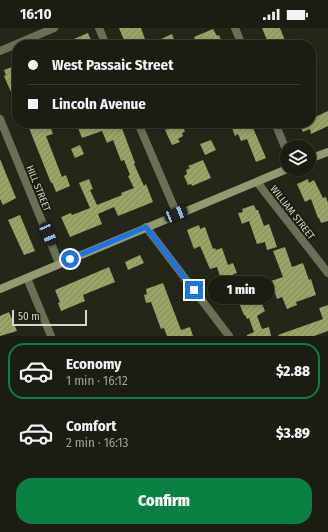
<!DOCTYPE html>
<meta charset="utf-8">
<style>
body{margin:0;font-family:"Fira Sans Condensed",sans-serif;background:#282920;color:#f1f3f6;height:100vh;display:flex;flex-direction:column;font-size:15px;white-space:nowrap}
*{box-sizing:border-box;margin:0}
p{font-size:13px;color:#a0a19f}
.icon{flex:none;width:22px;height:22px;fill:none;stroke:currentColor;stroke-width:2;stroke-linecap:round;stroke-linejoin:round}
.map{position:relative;height:308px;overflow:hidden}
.sheet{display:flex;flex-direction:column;background:#1b1c12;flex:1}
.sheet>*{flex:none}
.guide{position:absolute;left:12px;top:12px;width:304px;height:88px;border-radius:16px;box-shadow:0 2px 6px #0003,0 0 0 1px #393a32;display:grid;align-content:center;height:88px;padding:0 16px;background:#1b1c12}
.buttons{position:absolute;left:280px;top:112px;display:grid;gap:8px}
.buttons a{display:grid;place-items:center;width:36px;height:36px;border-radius:50%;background:#1b1c12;box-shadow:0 2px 6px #0003,0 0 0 1px #393a32;font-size:20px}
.scale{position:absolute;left:12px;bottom:10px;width:75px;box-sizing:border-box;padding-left:4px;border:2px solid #d5d7ce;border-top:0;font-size:11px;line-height:14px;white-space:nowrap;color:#d5d7ce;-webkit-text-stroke:3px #1b1d0f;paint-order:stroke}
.end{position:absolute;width:18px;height:18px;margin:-9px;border:5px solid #1a73e8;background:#fff;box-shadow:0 0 0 2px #fff}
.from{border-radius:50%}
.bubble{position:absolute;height:28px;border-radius:14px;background:#1b1c12;box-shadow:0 2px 6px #0003,0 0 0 1px #393a32;font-size:13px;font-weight:800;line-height:28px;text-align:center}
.car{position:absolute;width:12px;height:24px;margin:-12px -6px;border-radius:5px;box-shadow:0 0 3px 1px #0007;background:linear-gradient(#222 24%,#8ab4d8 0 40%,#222 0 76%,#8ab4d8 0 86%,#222 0)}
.guide b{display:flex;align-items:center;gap:14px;height:38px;font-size:15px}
.guide b+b{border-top:1px solid #393a32}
.guide i{width:10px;height:10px;background:#f1f3f6}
ul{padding:7px 0 0;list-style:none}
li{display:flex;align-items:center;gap:12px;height:56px;margin:0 8px 6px;padding:0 8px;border:2px solid transparent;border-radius:16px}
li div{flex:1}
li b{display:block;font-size:15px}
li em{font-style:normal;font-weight:800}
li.active{border-color:#0b8043}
li>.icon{width:36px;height:36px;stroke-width:1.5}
.button{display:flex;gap:8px;margin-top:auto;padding:8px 16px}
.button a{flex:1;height:46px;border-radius:16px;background:#0b8043;color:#fff;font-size:16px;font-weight:800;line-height:46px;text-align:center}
.status{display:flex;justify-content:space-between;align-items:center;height:28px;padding:0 20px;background:#1b1c12;direction:ltr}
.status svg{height:11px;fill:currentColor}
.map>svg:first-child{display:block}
.building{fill:url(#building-hatch)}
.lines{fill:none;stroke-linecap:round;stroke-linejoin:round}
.street{stroke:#6b6f56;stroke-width:8}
.secondary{stroke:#939971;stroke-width:8}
.route{stroke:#1a73e8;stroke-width:5}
.labels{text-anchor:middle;stroke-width:4;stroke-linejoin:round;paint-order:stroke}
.street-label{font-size:10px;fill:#d5d7ce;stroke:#1b1d0f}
</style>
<div class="status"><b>16:10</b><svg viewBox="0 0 49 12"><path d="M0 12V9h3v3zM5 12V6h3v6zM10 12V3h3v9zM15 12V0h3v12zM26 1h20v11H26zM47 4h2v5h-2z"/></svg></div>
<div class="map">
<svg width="328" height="308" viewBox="0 0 328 308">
<defs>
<pattern id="building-hatch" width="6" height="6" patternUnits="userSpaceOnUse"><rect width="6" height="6" fill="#9ba366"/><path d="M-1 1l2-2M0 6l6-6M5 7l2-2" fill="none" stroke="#848a5c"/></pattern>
</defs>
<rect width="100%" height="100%" fill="#242618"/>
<!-- building -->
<path class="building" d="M119,0H141L147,17H126Z
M262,0H280L286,15L281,17H269Z
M213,1L217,8L219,7L223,17H197L194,9Z
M88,5L93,17H60Z
M172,6L175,14L164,17L161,11Z
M17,37V78L4,48L6,47L4,42Z
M328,83V98L311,106L310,101L303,104L299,95H311V91Z
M27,95H49L53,106L46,108L62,149L66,147L70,158L56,164L52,154L51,155Z
M76,95H120L135,135L134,136L144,158L146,156L153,174L118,188L114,179L98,186L102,196L70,209L61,189L71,185L72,187L90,180L79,155L89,151L93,161L90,162L97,177L122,167L121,165L134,160L128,148L130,147L124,132L121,133L113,112L107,115L102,103L82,110Z
M182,95L185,104L182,105L183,108L178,111L180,114L172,117L165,102Z
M244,95H248L251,101L253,100L266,130L256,134L247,111L241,113L238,106L235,108L232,100Z
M211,112L216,122L205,127L200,116Z
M80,117L84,126L75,130L71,121Z
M0,131L16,170L3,177L0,171Z
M203,132L211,150L192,158L191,156L188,157L184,148L187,146L186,142L190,140L188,138Z
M308,151L309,155L314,152L323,170L326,169L328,175V193L321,195L319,190H318L311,171L305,174L297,156Z
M254,177L256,182H258L264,198L269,196L277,219L267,222L265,214L257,216L249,193L242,196L238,185L243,184L242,181Z
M20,187L35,223L24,227L8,192Z
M199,197L200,201L205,199L213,221L215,220L216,222L222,220L228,237L233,235L237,245L232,247L235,256L224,260L217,239L210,241L200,218L194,221L187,202Z
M285,219L292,239L303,235L309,252L311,251L316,267L296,274L297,277L287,281L282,269L277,271L271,253L283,249L273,223Z
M140,227L144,235L128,242L125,234Z
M109,239L115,254L83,267L85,273L61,283L58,275L60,274L55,262Z
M163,255L181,302L190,299L193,308H167L164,300L161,301L151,274L146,275L144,267L147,266L146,261Z
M242,261L243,265L252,262L254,270L259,269L265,283L257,288L262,301L269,299L271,308H247V307L254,304L249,290L247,291L245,287H244L239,275L235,276L231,264Z
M328,277V303L314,308H279L278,307L323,291L319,280Z
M9,284L17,303L0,308V288Z"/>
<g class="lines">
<!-- street -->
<path class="street" d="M99,0L106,17
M235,0L242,17
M0,23L54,0
M0,91L59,235
M138,95L177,186
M275,95L287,124
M257,154L328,245
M146,199L229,308
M27,250L51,308"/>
<!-- secondary -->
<path class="secondary" d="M309,131L328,124
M0,261L287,141"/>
</g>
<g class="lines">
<!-- route -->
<path class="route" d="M70,231L146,199L194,262"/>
</g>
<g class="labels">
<!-- street labels -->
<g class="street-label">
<text transform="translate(39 160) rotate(68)" y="4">HILL STREET</text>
<text transform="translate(293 184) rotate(52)" y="4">WILLIAM STREET</text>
</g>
</g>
</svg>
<div class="buttons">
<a><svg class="icon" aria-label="layers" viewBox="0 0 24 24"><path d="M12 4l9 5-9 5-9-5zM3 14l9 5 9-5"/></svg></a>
</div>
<div class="scale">50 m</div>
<i class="end from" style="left:70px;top:231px"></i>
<i class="end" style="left:194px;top:262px"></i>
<div class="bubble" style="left:208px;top:248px;width:66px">1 min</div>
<i class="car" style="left:176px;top:186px;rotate:68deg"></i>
<i class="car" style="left:48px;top:206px;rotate:157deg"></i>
<div class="guide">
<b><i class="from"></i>West Passaic Street</b>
<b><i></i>Lincoln Avenue</b>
</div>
</div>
<section class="sheet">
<ul>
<li class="active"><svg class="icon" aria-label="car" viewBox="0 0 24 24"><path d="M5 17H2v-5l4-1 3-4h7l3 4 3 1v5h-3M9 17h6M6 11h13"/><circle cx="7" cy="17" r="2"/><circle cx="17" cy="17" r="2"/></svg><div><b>Economy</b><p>1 min · 16:12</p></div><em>$2.88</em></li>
<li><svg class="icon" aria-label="car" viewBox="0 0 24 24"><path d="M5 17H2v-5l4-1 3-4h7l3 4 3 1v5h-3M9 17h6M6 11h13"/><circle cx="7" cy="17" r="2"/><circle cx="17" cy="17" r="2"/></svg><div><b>Comfort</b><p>2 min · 16:13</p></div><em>$3.89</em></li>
</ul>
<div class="button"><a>Confirm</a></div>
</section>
